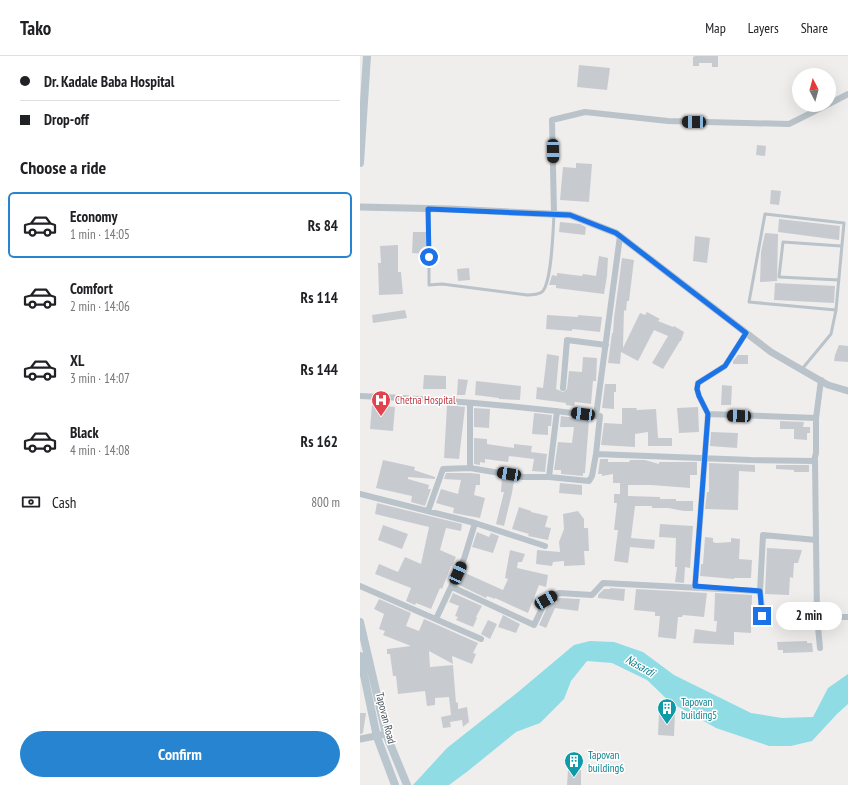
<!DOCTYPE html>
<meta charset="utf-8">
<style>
body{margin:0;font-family:"PT Sans Narrow",sans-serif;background:#f2f2f2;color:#202124;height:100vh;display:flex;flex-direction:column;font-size:15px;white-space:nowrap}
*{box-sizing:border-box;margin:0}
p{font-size:13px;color:#757577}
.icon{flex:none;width:22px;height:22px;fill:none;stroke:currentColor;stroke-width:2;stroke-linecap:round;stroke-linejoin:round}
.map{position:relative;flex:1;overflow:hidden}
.panel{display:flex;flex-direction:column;background:#fff;width:360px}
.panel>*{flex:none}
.hud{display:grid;align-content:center;height:88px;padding:0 20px;background:#fff}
.needle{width:26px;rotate:354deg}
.controls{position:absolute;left:432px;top:12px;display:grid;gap:8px}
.controls a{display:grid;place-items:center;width:44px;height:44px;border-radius:50%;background:#fff;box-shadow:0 4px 16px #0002;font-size:20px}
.end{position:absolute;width:18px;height:18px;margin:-9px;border:5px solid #1a73e8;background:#fff;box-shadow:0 0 0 2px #fff}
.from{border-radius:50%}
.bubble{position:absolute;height:28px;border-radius:14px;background:#fff;box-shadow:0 4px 16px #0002;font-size:13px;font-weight:700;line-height:28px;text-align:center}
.car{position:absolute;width:12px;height:24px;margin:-12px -6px;border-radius:5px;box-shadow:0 0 3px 1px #0007;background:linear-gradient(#222 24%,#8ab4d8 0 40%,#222 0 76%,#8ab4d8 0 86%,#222 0)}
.hud b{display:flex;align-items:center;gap:14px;height:38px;font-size:15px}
.hud b+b{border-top:1px solid #e0e0e0}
.hud i{width:10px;height:10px;background:#202124}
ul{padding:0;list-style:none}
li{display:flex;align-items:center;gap:12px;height:66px;margin:0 8px 6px;padding:0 12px;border:2px solid transparent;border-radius:6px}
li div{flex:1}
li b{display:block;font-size:15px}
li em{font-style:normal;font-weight:700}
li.on{border-color:#2784d0}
li>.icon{width:36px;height:36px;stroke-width:1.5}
h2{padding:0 20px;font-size:18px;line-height:48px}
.pay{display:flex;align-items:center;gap:10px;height:44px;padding:0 20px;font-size:15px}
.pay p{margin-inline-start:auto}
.cta{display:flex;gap:8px;margin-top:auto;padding:8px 20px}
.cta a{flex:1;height:46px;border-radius:24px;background:#2784d0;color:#fff;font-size:16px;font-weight:700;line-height:46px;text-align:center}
header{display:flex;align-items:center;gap:24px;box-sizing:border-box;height:56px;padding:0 20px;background:#fff;border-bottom:1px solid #e0e0e0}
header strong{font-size:19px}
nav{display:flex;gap:22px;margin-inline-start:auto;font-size:14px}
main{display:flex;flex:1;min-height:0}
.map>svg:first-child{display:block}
.water{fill:#8fdce4}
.building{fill:#c7cbd0}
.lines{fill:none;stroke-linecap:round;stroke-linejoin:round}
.service{stroke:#b9c3c9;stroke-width:3}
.minor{stroke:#b9c3c9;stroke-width:6}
.tertiary{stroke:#b9c3c9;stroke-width:7}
.secondary{stroke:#bac6ce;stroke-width:8}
.route{stroke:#1a73e8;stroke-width:5}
.labels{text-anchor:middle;stroke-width:3;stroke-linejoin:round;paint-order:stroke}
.health-label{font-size:11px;fill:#be3a42;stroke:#fff;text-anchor:start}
.culture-label{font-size:11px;fill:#0d838f;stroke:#fff;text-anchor:start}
.street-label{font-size:11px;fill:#475259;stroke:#fff}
.water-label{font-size:12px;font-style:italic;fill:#16828e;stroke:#fff}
</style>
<header>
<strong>Tako</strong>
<nav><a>Map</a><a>Layers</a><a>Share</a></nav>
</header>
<main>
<section class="panel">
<div class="hud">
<b><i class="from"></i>Dr. Kadale Baba Hospital</b>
<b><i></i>Drop-off</b>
</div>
<h2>Choose a ride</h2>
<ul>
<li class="on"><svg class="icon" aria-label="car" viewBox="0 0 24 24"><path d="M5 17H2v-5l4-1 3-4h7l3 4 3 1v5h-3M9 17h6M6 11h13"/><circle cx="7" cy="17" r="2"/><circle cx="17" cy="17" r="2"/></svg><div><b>Economy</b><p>1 min · 14:05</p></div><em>Rs 84</em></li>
<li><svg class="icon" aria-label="car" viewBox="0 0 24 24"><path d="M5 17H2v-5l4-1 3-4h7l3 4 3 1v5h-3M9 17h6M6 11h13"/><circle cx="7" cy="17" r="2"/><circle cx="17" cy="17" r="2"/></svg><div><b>Comfort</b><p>2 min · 14:06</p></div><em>Rs 114</em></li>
<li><svg class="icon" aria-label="car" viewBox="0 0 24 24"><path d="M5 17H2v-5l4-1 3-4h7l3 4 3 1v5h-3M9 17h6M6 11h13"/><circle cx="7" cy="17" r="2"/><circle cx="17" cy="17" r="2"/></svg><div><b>XL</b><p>3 min · 14:07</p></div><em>Rs 144</em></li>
<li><svg class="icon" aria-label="car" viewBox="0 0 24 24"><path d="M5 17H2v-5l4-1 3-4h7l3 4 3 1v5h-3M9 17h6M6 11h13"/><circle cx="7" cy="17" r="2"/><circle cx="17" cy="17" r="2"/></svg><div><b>Black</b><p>4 min · 14:08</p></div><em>Rs 162</em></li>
</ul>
<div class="pay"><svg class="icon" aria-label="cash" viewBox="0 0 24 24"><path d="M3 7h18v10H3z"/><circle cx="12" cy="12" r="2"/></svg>Cash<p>800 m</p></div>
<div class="cta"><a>Confirm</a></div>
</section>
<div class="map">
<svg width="488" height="729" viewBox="0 0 488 729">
<rect width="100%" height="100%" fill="#f0eded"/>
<!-- water -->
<path class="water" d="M230,585L254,586L283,596L314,619L391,657L422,662L453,661L468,632L488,618V648L477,658L452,685L431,690H409L356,672L310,646L287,624L252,607L227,605L211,625L204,643L180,667L156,676L108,715L89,729H53L87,692L158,636L214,589Z"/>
<!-- building -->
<path class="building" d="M335,0H358V11H352V7H339V10H333V1Z
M219,9L250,12L247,34L217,31Z
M397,89L406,90L405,100L396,99Z
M216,107L232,108L229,146L200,144L203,111L216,112Z
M411,134L421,135L419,149L410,148Z
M419,163L480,170L479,184L418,176Z
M200,166L220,168L226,171L225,179L199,176Z
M53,176H66V198L52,197Z
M405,177L418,178L417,225L400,226L401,196Z
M335,180L350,182L347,207L333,205Z
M38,189V216H41L43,238L19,239L18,207H21L20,190Z
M239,200L248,202L247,220L244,238L196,232V229H189L192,219L197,220V217L222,220L223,218L236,220Z
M262,202L274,204L269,245H267L266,255L264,254L263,292L280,257L285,259L287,256L300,263L298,265L313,271L314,270L324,276L321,285H320L303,313L292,307L308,280L294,274L278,305L261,296L260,308L248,307L252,277H253L254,262Z
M109,212L110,224L98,225L97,213Z
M415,227L475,230L474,247L414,244Z
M45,254L47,262L13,267L12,259Z
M187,259L218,261V259L242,261L240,276L212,273V275L186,273Z
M479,289L488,290V306L474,305L475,299Z
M187,298L199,300L196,333L203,336L207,333L209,315L222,316L223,301L237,302L236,325H233L231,348L215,346L214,350L206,349V347L176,343L177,331L183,332Z
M378,299H388V308H373V305Z
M64,319L86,320V333H63Z
M98,323L108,324L105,339H97Z
M116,325L161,330L160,344L139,343V342L115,339Z
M245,328H256V336H254V353L242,352Z
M362,329L372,330L371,349H361Z
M12,349L35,351L33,375L10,373Z
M87,349L105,351L99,403L84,402Z
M338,351L339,376L319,377L317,352Z
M114,352L130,353L129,372L114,371Z
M262,352H277L276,354L296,353L298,382H312V390H288V376L275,378V391L241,389L244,367L262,368Z
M174,357L192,359L191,370H188V379L172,378Z
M201,360L229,364L225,417H223V420L201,418V414H194L198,386L212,387L214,371H200Z
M420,365L444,366L443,371H450V377H447V384L434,383V373H420Z
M351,376L378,377L377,392L350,390Z
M114,382L127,383V388L154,392V388L172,390L171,396L187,398L185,416L172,415L174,403L149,400L148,406L125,403V407L120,406V409L114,408Z
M240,403H248V406H269L270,404H285L299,408V406H337V419H330V432L291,429H268V440L300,441V443H316V445H333V455H324L308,452H292V450H275L271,482L295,484L294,493L270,491L268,507L254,505L258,474H254L257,447H254V438H260V427H253V418L242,420V418H238Z
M23,404L55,411L54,414L75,421V423L48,421V423L69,429L68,433H71L65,450L51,446L52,440L16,432Z
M349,407L395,409V416L379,415L378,454L345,453L347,436H349Z
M416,409H449V416H434V414L416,413Z
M86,417H110L120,418V429H116L114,439L125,442L120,462L93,457L94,452L76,447L81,433L98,438L101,424L84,423Z
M142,422L154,424L152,437L144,470L136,468L144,436H141Z
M200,427L222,429V439L199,437Z
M17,447L102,468L101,475L86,472L80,494L96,501L92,510H91L82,533L80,532L71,553L56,547L55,549L46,545L51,532L15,518L19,508L38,516L45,501L61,508L69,471L15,458Z
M159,451L171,455V456L188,460L185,471L191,472L188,484L168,480L169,478L152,473Z
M218,455L224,463V472H228L229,495H224L225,509L204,510V505L193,506L192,510L176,508L177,494L200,496L199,486L204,473L203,458Z
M300,468L333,470L330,512L325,511L324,527L315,526L317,511H315L316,482L299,481Z
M23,469L48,478L42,493L18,484Z
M117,476L129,481L131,477L139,480L133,497L112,491Z
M345,481L353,482V486L356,487L371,486V482L380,483L379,503L392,504L391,522H374V523L340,520L341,508H343Z
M407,492L442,494L438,507H434L433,522L430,521L429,539L405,538Z
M150,494L165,498L162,506H158L157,512L188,519L186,531L179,529L168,557L135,542V543L127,540L126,542L97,528L103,516L143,534L148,523L145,522Z
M250,532L265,533L264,545L238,542V539L244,533H250Z
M276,533L347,537L344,561L323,559L322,561H318L316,583L298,581L300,560H295V556L274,554Z
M93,537L122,550L116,561L117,562L113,571L96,564L98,561L95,560L99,550L89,546Z
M355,537L392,539L391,577L374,576V589L333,587L335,573L356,576L357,565H354Z
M200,542L220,543L218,555L195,552L186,572L179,569L189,547L193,546L197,547V543Z
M19,543L51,557L46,570L59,575L64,563L118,587L113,597L116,598L112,608L92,600L93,608L69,595L70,611L93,609L96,647L98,646V653L107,651L109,666L103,671L102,664L90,666L91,671L83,672L81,661L91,659L89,641L75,642V649L67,650L65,635L38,638L36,620H33L30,598H27V593L51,590L23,579L25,575L19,573L24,558L14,553Z
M143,559L160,568L156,577L138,571Z
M128,564L137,568L130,583L121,578Z
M447,585V587H452L453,596L423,597V594H418L417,586Z
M0,657H6L3,677L1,678H0Z
M299,657L315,658L314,680L298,679Z
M208,714H221V729H207Z"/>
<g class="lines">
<!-- service -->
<path class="service" d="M69,153V229L82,228L167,239C172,239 177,239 182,236C192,227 193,173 194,158
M479,224L419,221L423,186L481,190
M442,313L471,278L476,254L484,167L405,158L389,246L476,254"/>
<!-- minor -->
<path class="minor" d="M469,48L488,38
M194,158L192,64L225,56L308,65L429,68L467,49
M203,332L207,284L246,289
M0,340C79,343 158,350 236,360L260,180
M110,347V412
M348,358L339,340L337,333L338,327L365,310L386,277
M236,360H240L236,398L391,404L454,405L456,397V362L461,324
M189,421L197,355
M0,438L115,467L104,503L76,563
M68,455L83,413L110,412L163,421H189L229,425L232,420L236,398
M115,467L185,490
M456,484L457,561L460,592
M0,530L121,583
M92,531L174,569L186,544L199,537L232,539L243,527L400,535
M335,531L348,358L456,362
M403,560L400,535L403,479L456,484L455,404
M457,561H488"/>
<!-- tertiary -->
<path class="tertiary" d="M0,151L90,153L210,159L256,177L411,296L468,329L488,335
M0,683L26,678"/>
<!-- secondary -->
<path class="secondary" d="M0,107L7,0
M0,566L26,678L47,729
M0,600L17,681L35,729"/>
</g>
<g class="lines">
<!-- route -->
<path class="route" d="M69,201L68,153L210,159L256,177L386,277L365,310L338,327L337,333L339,340L348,358L335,530L400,535L402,560"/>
</g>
<!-- icons -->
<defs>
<g id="hospital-pin" transform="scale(1)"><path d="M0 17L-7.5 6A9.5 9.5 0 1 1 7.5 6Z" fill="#e0444e" stroke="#fff"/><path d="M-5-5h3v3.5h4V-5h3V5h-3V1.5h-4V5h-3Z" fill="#fff"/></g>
<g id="building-pin" transform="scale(1)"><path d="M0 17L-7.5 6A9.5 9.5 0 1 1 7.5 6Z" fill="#0f9aa8" stroke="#fff"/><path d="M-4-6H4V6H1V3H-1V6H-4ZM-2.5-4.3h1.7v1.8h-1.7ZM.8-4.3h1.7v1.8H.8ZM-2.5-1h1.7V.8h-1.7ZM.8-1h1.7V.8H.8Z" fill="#fff"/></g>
</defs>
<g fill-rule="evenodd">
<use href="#hospital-pin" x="21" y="344"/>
<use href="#building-pin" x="307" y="652"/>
<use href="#building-pin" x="214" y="705"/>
</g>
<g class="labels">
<!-- health labels -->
<g class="health-label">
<text x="35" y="348">Chetna Hospital</text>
</g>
<!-- culture labels -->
<g class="culture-label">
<text x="321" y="650">Tapovan<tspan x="321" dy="13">building5</tspan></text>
<text x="228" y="703">Tapovan<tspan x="228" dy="13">building6</tspan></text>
</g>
<!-- street labels -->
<g class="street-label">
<text transform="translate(26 662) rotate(76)" y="4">Tapovan Road</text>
</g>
<!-- water labels -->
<g class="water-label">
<text transform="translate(280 610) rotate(30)" y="4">Nasardi</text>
</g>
</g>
</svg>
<div class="controls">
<a><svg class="needle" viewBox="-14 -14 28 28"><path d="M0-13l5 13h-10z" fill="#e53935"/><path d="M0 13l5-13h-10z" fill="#757577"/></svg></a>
</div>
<i class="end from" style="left:69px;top:201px"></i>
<i class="end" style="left:402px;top:560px"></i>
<div class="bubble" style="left:416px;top:546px;width:66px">2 min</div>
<i class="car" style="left:334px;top:66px;rotate:271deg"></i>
<i class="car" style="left:193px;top:95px;rotate:179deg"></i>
<i class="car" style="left:223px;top:358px;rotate:277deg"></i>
<i class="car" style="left:379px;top:360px;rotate:272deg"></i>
<i class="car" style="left:149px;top:418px;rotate:279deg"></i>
<i class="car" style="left:98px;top:517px;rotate:24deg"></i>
<i class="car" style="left:186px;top:544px;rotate:60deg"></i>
</div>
</main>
